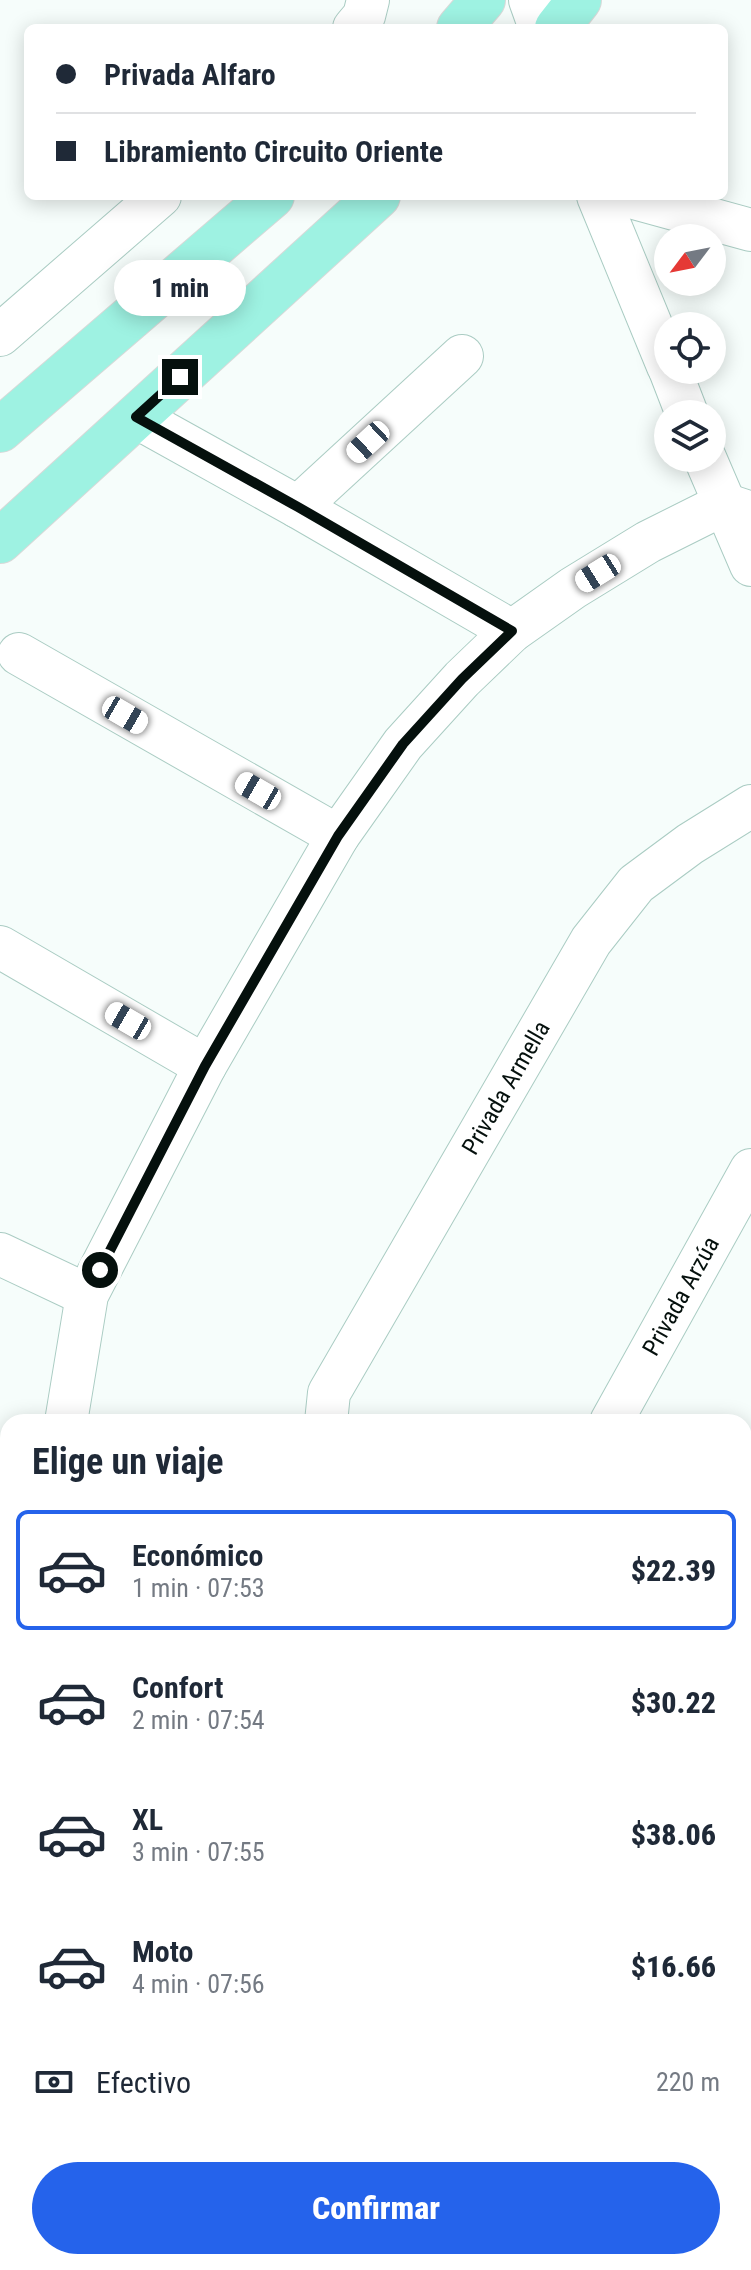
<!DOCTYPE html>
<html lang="es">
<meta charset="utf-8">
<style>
body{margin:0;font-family:"Roboto Condensed",sans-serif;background:#f6f6f7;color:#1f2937;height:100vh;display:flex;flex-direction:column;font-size:30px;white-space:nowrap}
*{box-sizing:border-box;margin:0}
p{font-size:26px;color:#747a83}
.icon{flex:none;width:44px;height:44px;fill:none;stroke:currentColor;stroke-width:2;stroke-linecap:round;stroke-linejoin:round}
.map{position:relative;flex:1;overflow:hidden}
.side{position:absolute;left:0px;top:1414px;width:752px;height:856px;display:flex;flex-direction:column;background:#fff;border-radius:24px 24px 0 0;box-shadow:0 4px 20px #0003}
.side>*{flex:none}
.hud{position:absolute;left:24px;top:24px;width:704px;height:176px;border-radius:12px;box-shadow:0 4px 20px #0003;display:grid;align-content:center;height:176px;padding:0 32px;background:#fff}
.needle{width:52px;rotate:238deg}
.fabs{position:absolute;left:654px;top:224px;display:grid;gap:16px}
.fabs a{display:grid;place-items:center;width:72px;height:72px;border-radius:50%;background:#fff;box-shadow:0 4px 20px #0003;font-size:40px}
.end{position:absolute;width:36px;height:36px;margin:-18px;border:10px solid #05100d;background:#fff;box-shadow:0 0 0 4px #fff}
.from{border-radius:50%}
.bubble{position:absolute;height:56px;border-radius:28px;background:#fff;box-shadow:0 4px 20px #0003;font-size:26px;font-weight:800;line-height:56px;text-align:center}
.car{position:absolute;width:24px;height:48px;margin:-24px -12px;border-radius:10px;box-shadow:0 0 6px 2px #0007;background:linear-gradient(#fff 24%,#345 0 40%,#fff 0 76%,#345 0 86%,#fff 0)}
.hud b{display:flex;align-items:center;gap:28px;height:76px;font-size:30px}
.hud b+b{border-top:2px solid #e0e1e3}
.hud i{width:20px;height:20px;background:#1f2937}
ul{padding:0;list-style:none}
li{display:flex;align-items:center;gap:24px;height:120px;margin:0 16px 12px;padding:0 16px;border:4px solid transparent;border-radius:12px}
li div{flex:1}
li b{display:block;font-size:30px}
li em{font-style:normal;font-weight:800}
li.on{border-color:#2563eb}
li>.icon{width:72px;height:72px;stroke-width:1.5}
h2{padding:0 32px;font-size:36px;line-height:96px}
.pay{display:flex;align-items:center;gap:20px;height:88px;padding:0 32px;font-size:30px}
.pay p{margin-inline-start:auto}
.primary-button{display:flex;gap:16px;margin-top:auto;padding:16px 32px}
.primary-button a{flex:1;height:92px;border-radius:48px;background:#2563eb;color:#fff;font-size:32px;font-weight:800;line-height:92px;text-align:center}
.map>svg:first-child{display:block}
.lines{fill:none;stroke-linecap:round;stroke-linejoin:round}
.lane-casing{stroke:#aaccc3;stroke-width:24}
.street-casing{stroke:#aaccc3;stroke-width:44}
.secondary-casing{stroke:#aaccc3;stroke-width:46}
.primary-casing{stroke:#d7d9d8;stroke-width:46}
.lane{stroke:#fff;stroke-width:22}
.street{stroke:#fff;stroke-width:42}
.secondary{stroke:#fff;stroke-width:44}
.primary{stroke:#9ef2e2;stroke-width:44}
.route{stroke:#05100d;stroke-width:10}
.labels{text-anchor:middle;stroke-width:7;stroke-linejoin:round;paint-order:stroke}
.street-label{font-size:24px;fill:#05100d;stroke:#fff}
</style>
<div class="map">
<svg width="751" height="2270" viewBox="0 0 751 2270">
<rect width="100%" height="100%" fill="#f6fdfb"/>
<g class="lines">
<!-- lane casing -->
<g class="lane-casing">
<path id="lane" d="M0,2071L8,2067"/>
</g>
<!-- street casing -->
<g class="street-casing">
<g id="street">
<path d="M530,0L540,28"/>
<path d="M354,28L364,16L368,0"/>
<path d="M598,196L668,366"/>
<path d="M627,196L751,230"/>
<path d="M0,335L160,196"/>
<path d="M670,370L687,414"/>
<path d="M136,417L298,507L512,631"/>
<path d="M705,458L751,565"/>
<path d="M298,507L462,356"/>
<path d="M19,654L338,836"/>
<path d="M0,947L205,1066"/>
<path d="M0,1254L87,1295"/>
<path d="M66,1422L87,1295L205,1066L338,836L403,744L462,679L512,631L573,588L648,542L724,504L751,513"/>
<path id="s1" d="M326,1422L329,1393L591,941L636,884L690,844L751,806"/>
<path id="s2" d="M611,1422L751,1170"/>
<path d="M744,1772L751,1774"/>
<path d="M744,2200L751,2197"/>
<path d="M592,2270L609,2262"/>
</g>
</g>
<!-- secondary casing -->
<g class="secondary-casing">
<path id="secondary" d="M0,1861L8,1863
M0,1932L8,1935
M744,2068L751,2069
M744,2134L751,2135"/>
</g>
<!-- primary casing -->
<g class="primary-casing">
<path id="primary" d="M459,28L483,0
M557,28L579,0
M0,430L272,196
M0,541L378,196"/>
</g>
<!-- lane -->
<use href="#lane" class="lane"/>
<!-- street -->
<use href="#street" class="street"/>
<!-- secondary -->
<use href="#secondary" class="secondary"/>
<!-- primary -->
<use href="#primary" class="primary"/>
</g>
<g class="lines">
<!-- route -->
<path class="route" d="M100,1270L205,1066L338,836L403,744L462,679L512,631L298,507L136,417L180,377"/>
</g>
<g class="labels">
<!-- street labels -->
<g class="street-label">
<text dy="8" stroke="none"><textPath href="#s1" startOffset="382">Privada Armella</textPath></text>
<text dy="8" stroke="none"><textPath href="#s2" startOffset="144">Privada Arzúa</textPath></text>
</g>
</g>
</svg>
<div class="fabs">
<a><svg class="needle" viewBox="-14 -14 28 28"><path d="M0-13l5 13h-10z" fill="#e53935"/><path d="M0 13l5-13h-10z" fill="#747a83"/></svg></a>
<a><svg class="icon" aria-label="locate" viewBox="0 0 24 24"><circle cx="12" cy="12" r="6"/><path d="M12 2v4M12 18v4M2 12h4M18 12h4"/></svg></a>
<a><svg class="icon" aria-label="layers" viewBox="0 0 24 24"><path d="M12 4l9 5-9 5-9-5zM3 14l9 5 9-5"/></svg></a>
</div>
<i class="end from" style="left:100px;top:1270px"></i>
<i class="end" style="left:180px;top:377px"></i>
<div class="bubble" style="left:114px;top:260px;width:132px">1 min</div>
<i class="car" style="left:368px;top:442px;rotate:227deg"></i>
<i class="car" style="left:598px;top:573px;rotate:238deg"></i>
<i class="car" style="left:125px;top:715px;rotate:120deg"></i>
<i class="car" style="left:258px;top:791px;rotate:300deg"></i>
<i class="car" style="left:128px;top:1021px;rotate:300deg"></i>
<div class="hud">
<b><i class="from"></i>Privada Alfaro</b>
<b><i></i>Libramiento Circuito Oriente</b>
</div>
<section class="side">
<h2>Elige un viaje</h2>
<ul>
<li class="on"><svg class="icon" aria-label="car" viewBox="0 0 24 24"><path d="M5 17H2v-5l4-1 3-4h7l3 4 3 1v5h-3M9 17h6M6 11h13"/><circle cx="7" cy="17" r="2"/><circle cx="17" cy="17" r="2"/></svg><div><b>Económico</b><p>1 min · 07:53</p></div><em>$22.39</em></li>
<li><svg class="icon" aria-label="car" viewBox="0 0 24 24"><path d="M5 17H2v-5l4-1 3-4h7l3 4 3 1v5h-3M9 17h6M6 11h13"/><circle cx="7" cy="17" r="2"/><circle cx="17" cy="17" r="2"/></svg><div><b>Confort</b><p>2 min · 07:54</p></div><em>$30.22</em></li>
<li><svg class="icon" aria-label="car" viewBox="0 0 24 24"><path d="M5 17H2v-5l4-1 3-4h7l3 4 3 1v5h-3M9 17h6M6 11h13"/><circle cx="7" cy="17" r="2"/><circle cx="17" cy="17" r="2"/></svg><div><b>XL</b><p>3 min · 07:55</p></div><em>$38.06</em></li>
<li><svg class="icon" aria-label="car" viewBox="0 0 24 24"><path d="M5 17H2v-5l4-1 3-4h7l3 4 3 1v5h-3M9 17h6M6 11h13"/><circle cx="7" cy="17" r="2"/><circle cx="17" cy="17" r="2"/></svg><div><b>Moto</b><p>4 min · 07:56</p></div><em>$16.66</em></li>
</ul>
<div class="pay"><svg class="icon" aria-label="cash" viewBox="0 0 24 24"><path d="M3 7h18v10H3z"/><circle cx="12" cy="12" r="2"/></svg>Efectivo<p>220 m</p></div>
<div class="primary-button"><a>Confirmar</a></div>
</section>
</div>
